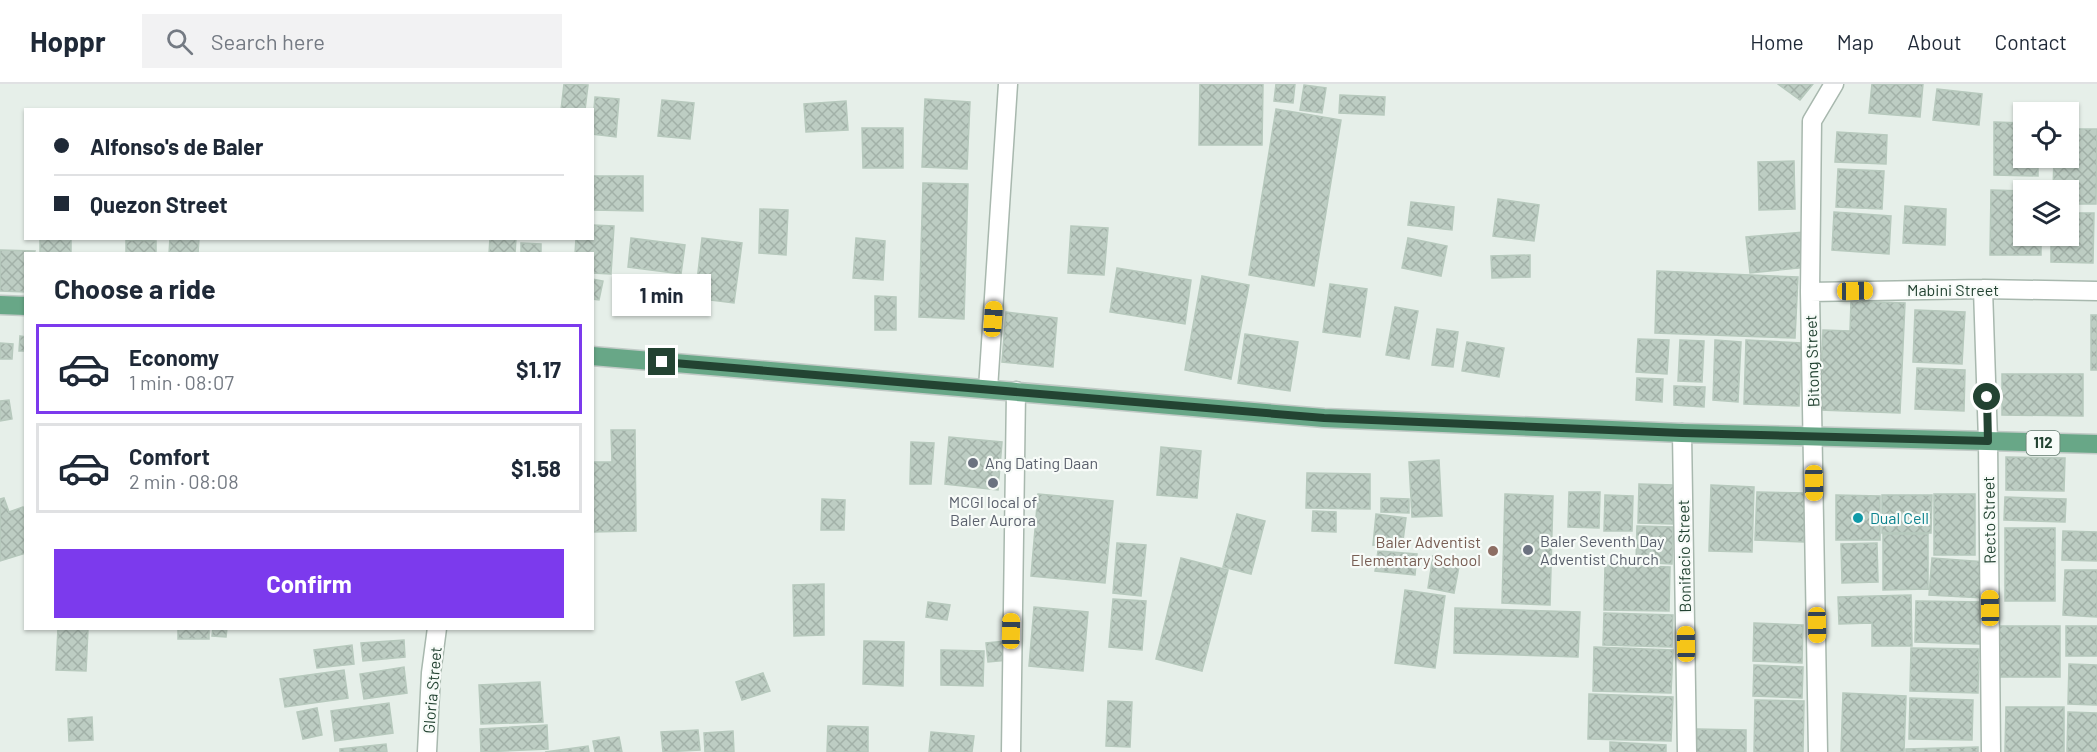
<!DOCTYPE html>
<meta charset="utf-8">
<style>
body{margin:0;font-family:Barlow,sans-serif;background:#f2f2f3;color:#1f2937;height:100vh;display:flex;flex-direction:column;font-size:22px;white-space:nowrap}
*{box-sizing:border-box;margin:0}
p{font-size:20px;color:#747a83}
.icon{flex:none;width:33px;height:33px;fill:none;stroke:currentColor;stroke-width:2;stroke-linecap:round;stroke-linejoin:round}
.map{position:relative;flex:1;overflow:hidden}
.sheet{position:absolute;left:24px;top:168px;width:570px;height:378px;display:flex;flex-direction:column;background:#fff;border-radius:0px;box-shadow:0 2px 4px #0004}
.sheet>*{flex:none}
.hud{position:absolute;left:24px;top:24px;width:570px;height:132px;border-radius:0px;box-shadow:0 2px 4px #0004;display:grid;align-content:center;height:132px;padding:0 30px;background:#fff}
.buttons{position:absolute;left:2013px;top:18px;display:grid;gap:12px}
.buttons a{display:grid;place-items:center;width:66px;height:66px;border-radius:0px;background:#fff;box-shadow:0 2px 4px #0004;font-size:30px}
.end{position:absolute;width:27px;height:27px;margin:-14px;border:8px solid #234332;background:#fff;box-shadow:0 0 0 3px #fff}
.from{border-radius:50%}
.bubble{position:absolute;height:42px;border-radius:0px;background:#fff;box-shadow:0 2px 4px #0004;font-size:20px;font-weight:700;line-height:42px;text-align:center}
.car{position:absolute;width:18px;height:36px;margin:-18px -9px;border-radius:8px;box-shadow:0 0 4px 2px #0007;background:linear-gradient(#f5c518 24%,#345 0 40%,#f5c518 0 76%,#345 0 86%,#f5c518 0)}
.hud b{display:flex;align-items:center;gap:21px;height:57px;font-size:22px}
.hud b+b{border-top:2px solid #e0e1e3}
.hud i{width:15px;height:15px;background:#1f2937}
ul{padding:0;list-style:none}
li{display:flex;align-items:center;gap:18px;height:90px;margin:0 12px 9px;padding:0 18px;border:3px solid #e0e1e3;border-radius:0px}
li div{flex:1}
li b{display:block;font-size:22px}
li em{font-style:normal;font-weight:700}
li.selected{border-color:#7c3aed}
li>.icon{width:54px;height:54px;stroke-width:1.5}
h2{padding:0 30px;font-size:27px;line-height:72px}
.action{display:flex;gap:12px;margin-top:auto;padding:12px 30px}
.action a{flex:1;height:69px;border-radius:0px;background:#7c3aed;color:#fff;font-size:24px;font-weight:700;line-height:69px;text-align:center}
header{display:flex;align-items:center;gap:36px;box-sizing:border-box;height:84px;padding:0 30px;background:#fff;border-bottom:2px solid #e0e1e3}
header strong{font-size:28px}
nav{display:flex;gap:33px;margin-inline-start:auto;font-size:21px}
.search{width:420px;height:54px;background:#f2f2f3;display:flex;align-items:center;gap:15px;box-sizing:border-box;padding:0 21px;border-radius:0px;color:#747a83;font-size:22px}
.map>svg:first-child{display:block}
.building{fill:url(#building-cross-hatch);stroke:#b7c9bd;stroke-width:1.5}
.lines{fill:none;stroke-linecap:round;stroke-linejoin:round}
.minor-casing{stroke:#a8b8ae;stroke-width:21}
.tertiary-casing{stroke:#a8b8ae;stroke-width:21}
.primary-casing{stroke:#c1cac6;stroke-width:21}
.minor{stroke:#fff;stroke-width:18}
.tertiary{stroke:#fff;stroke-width:18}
.primary{stroke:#68a787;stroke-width:18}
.route{stroke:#234332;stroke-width:8}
.worship-dot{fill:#6b7280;stroke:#f7fbf8;stroke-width:2}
.culture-dot{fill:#0f9aa8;stroke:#f7fbf8;stroke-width:2}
.education-dot{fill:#8d6e63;stroke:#f7fbf8;stroke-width:2}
.labels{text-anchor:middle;stroke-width:4.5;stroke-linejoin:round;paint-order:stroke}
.shield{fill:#f7fbf8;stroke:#637a6d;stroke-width:1.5}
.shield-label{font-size:15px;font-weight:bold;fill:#234332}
.street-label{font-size:16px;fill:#234332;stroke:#f7fbf8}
.worship-label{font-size:16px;fill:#5b616d;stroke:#f7fbf8;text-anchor:start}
.culture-label{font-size:16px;fill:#0d838f;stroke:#f7fbf8;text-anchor:start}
.education-label{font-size:16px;fill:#785e54;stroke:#f7fbf8;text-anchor:end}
</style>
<header>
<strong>Hoppr</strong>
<div class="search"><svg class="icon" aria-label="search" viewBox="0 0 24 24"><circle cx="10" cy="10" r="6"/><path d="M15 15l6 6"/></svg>Search here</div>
<nav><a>Home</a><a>Map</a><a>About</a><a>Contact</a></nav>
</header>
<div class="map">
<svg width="2097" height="668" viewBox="0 0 2097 668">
<defs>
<pattern id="building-cross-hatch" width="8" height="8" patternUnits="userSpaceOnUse" patternTransform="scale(1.5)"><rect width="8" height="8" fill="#bdcdc3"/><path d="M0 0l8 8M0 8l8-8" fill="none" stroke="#a2b1a8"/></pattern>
</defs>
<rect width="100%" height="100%" fill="#e6efe9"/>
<!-- building -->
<path class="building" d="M564,0L588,1L585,26H561Z
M1200,0H1263L1262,61H1199Z
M1276,0H1295L1293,19L1274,17Z
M1778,0H1813L1800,16Z
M1872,0H1923L1920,33L1869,29Z
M1304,1L1326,4L1322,29L1300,26Z
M1937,5L1982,10L1979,41L1933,36Z
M1340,11L1385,13L1384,31L1339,29Z
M595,13L619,15L616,53L592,50Z
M925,15L970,18L967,85L922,83Z
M662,16L694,19L690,55L658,52Z
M846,17L848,46L806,48L804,20Z
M1276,25L1341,36L1314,202L1249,191Z
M1994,38L2024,39V74H2038V92L1994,91Z
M862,44H903V84H863Z
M2068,45H2097L2096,120H2068V106H2053L2054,74H2068Z
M1837,48L1887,51L1886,80L1835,78Z
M1794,77L1795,125L1759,126L1758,78Z
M1838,85L1884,87L1882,125L1836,123Z
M592,92H643V127L592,126Z
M923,99L968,100L964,235L919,233Z
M1991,106L2024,107V152H2041V171H1990Z
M1498,115L1539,121L1534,157L1493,152Z
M1411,118L1454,123L1452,146L1408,141Z
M1905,122L1946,125L1945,161L1903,159Z
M760,125L788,126L786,171L759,169Z
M1834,128L1891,132L1889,170L1832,166Z
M2068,129H2094L2093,179L2051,178V152H2068Z
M592,141L614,142L611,190L592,189V170H575L576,154H592Z
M1071,142L1108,144L1104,191L1068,189Z
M1804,148L1808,183L1750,189L1746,153Z
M40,154H71V170H40Z
M170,154H199L198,170H169Z
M490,154H516L515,170H489Z
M631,154L685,161L681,190L628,183Z
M702,154L742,159L734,219L695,214Z
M856,154L885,157L883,196L853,194Z
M1408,154L1447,162L1441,192L1402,184Z
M126,156L156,157V170H126Z
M521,159L541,160V170H521Z
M0,166L35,167L34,170H26V208L0,207Z
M1530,171V193L1492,194L1491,172Z
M1117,184L1191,196L1185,240L1110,228Z
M1657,187L1798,193L1795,254L1655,249Z
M1202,192L1249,201L1231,295L1185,286Z
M592,195L603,197L599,216L592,215Z
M1330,200L1367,205L1360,253L1323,248Z
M875,212L896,213V246H875Z
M1851,217L1905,219L1900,329L1820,326L1823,246L1850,247Z
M1395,223L1418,227L1409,275L1386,271Z
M1915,226L1965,228L1962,280L1913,278Z
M1006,228L1057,234L1053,283L1002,278Z
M2091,231H2097V286H2091Z
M1437,245L1458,248L1453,283L1432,281Z
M1245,250L1298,258L1290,307L1238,299Z
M20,252L26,253V267H19Z
M1638,255L1669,256L1667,290L1636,288Z
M1680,256L1704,257L1702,298L1678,297Z
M1715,256L1741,258L1738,318L1713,316Z
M1746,256L1802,259L1799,322L1744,320Z
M1467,258L1504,264L1499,293L1462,287Z
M0,259L13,260L12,275H0Z
M1917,284L1965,286L1964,327L1915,325Z
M2002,290H2083V332L2002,331Z
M1637,294L1663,295L1662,318L1636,316Z
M1674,302L1705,303L1704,323L1674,321Z
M9,316L12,335L0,337V317Z
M611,346H635L636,447L592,448V378H612Z
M949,353L1002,358L998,406L945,400Z
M911,358L934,359L931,400H910Z
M1161,363L1201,367L1197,414L1157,411Z
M2006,373L2065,374L2064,407L2006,406Z
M1439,376L1442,432L1412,433L1409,378Z
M1307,389L1370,390V425L1306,424Z
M1639,400L1674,401L1673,440L1638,439Z
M1711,401L1754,403L1752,468L1709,467Z
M1569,408H1600L1599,444L1568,443Z
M1757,408L1806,409L1804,458L1755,456Z
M1038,410L1113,417L1105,499L1031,492Z
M1505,410L1553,412L1550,521L1502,519Z
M1934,410H1975V471H1934Z
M1605,411L1633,412L1632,447H1604Z
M1836,411L1880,412V456H1836Z
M1882,411H1932L1931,449H1882Z
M2005,413L2066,415L2065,438L2004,436Z
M4,414L9,428L23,423L26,431V469L0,477V415Z
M1381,414L1409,415V429L1381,428Z
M822,415L845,416L844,446H821Z
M1313,427L1336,428V448L1312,447Z
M1237,430L1265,437L1251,490L1223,483Z
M1376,430L1406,434L1402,464L1373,461Z
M1637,442L1673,443L1672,480L1636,478Z
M2005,444H2055V517H2005Z
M2063,447L2097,448V477L2062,476Z
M1883,450H1928V505L1883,506Z
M1117,459L1146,461L1141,512L1113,509Z
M1877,459L1878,498L1842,499L1841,460Z
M1378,467L1417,470L1415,491L1375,487Z
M1433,472L1460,477L1454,509L1428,504Z
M1181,474L1228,486L1202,587L1156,575Z
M1932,474L1986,478L1984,514L1929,511Z
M1605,481L1670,483L1669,527L1604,526Z
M2065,486H2097V533L2063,531Z
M824,500V551L794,552L793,501Z
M1405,506L1445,512L1435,584L1395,579Z
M1911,511L1912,562H1872V539L1839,540L1838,513Z
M1113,515L1146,517L1142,566L1109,563Z
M1916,517L1982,518L1980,560L1915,558Z
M928,518L950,521L947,536L926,533Z
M1034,523L1088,528L1083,587L1029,582Z
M1455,524L1580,528L1578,573L1454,569Z
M1604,529L1673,531L1672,563L1603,561Z
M1754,539L1803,541L1802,579L1753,577Z
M1997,542H2060V593H1997Z
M2066,542H2097V572H2066Z
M58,544L88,545L86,587L56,586Z
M178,544H209V555H178Z
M213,544H227L226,553L212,552Z
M404,556L405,573L363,577L361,559Z
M864,557L904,558L903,602L863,600Z
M1006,557L1009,576L988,578L986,559Z
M352,561L354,580L317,584L314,566Z
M1594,563L1673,566L1671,609L1593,607Z
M1911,564L1979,565L1978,609L1910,607Z
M941,566L984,567L983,602L941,601Z
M2069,580L2097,581V621L2068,620Z
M1754,581L1803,583L1802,614L1753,612Z
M404,583L407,609L364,615L360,590Z
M344,586L348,614L285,623L280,595Z
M763,589L770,607L742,616L736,598Z
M540,598L543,638L481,640L479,601Z
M1843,609L1906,612L1904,668H1841Z
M1589,610L1673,613L1671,657L1588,655Z
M1910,614L1973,616L1972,656L1909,655Z
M1755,616L1804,617L1803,668H1754Z
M1108,617L1132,618L1130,663L1106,662Z
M389,619L393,649L335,657L331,627Z
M2006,623H2064V668H2005Z
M317,624L322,651L303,655L297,628Z
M2068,628L2097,629V668H2067Z
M92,633L93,656L69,657L68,635Z
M547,641L548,665L481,668L480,645Z
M828,642L868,643V668H827Z
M1697,645L1746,646V668H1696Z
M698,646L700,666L663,668L661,648Z
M733,647L734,668H705L704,649Z
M931,648L974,652L972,668H929Z
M619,653L622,668H595L593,657Z
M1610,658L1666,661V668H1610Z
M386,660L387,668H340V665Z
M588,662L589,668H545Z
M1978,663V668H1906V665Z"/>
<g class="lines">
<!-- minor casing -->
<g class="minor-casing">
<path id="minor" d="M1983,205L1988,357
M1810,208L1983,205L2097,207
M988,305L1008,0
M1682,349L1687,668
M427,668L431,589L437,544
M1011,668L1016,307
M1818,668L1810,208L1812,37L1834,0"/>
</g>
<!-- tertiary casing -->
<g class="tertiary-casing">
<path id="tertiary" d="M1988,357L1991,668"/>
</g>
<!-- primary casing -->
<g class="primary-casing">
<path id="primary" d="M0,221L26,222
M592,272L1324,334L1682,349L2097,360"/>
</g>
<!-- minor -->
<use href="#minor" class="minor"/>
<!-- tertiary -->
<use href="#tertiary" class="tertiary"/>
<!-- primary -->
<use href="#primary" class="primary"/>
</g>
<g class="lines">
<!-- route -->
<path class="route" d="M662,278L1324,334L1682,349L1988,357L1987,313"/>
</g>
<!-- markers -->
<g class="worship-dot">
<circle cx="973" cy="379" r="6"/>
<circle cx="993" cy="399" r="6"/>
<circle cx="1528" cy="466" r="6"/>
</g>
<circle class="culture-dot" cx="1858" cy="434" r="6"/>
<circle class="education-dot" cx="1493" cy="467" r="6"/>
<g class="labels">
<!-- shield labels -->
<rect class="shield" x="2026.5" y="347" width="33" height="24" rx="4.5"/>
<g class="shield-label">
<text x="2043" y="364">112</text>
</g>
<!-- street labels -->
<g class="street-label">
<text x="1953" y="212">Mabini Street</text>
<text transform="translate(1812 277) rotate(-92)" y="6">Bitong Street</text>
<text transform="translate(1989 436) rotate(-91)" y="6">Recto Street</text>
<text transform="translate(1684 472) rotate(-91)" y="6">Bonifacio Street</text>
<text transform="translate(432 606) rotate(-85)" y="6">Gloria Street</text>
</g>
<!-- worship labels -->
<g class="worship-label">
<text x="985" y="385">Ang Dating Daan</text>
<text x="993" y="424" text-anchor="middle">MCGI local of<tspan x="993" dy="18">Baler Aurora</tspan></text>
<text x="1540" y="463">Baler Seventh Day<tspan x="1540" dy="18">Adventist Church</tspan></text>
</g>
<!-- culture labels -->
<g class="culture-label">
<text x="1870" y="440">Dual Cell</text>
</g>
<!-- education labels -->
<g class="education-label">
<text x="1481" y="464">Baler Adventist<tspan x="1481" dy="18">Elementary School</tspan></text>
</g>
</g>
</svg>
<div class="buttons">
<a><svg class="icon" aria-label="locate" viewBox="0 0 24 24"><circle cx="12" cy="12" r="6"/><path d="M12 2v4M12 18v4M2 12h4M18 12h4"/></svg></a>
<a><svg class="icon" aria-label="layers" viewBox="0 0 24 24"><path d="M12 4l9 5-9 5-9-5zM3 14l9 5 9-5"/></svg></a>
</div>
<i class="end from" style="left:1987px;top:313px"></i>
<i class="end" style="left:662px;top:278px"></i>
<div class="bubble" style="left:612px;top:190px;width:99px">1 min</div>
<i class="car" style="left:1855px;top:207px;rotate:89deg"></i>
<i class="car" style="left:993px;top:235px;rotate:4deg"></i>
<i class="car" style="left:1814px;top:399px;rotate:179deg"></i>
<i class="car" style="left:1990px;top:524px;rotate:359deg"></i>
<i class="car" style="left:1817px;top:541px;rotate:179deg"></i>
<i class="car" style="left:1011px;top:547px;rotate:1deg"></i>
<i class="car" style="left:1686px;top:560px;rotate:359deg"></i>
<div class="hud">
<b><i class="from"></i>Alfonso's de Baler</b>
<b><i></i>Quezon Street</b>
</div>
<section class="sheet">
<h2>Choose a ride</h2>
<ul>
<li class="selected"><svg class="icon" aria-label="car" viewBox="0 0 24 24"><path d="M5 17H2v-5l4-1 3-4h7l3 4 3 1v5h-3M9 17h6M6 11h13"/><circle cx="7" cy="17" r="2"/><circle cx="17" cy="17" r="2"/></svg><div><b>Economy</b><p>1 min · 08:07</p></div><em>$1.17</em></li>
<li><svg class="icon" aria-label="car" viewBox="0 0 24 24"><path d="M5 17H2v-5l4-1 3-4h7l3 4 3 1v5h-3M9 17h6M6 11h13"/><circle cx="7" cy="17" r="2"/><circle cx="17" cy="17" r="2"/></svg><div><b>Comfort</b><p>2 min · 08:08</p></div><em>$1.58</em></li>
</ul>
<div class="action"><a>Confirm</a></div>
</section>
</div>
